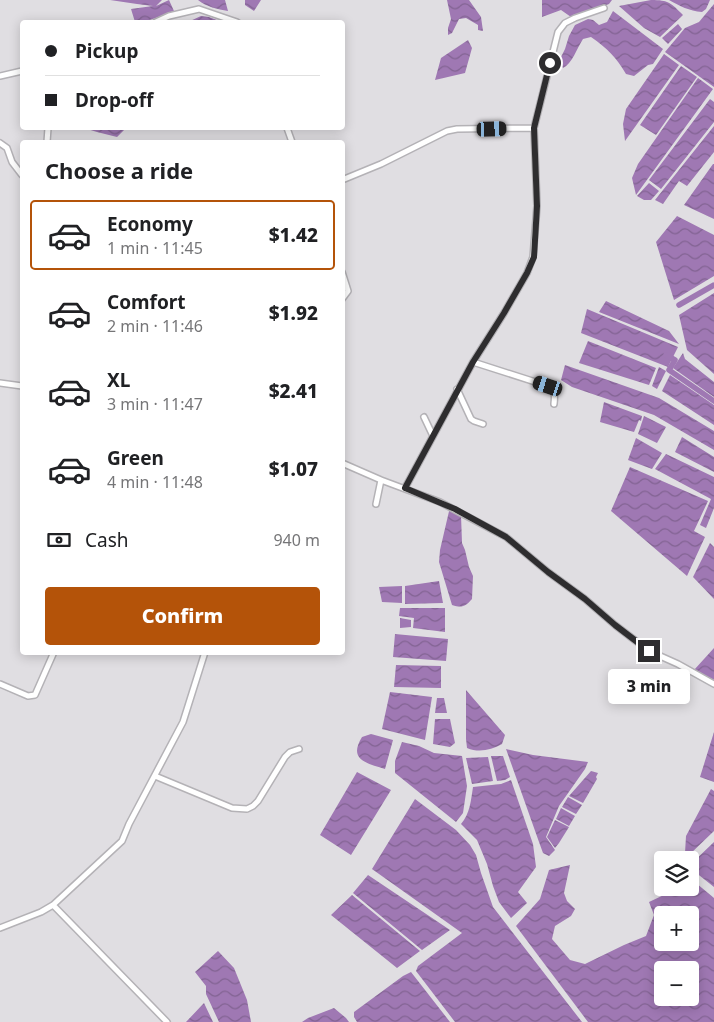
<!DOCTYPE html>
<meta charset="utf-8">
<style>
body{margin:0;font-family:"Noto Sans",sans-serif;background:#f2f2f2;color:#202124;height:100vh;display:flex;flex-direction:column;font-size:19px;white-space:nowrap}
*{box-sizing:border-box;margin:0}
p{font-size:16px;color:#757577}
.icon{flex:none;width:28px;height:28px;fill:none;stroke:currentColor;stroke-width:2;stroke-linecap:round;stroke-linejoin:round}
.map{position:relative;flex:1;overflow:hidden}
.sheet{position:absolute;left:20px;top:140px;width:325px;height:515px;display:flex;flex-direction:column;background:#fff;border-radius:5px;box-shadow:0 2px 12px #0003}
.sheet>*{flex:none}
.guide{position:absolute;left:20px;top:20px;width:325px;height:110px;border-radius:5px;box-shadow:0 2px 12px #0003;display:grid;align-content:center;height:110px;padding:0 25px;background:#fff}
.controls{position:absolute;left:654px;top:851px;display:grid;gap:10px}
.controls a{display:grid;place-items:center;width:45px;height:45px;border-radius:5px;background:#fff;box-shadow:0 2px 12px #0003;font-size:25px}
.end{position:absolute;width:22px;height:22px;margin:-11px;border:6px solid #2e2d2f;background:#fff;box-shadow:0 0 0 2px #fff}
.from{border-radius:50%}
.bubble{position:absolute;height:35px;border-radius:5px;background:#fff;box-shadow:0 2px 12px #0003;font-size:16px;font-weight:800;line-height:35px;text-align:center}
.car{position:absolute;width:15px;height:30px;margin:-15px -8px;border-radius:6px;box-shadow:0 0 4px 1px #0007;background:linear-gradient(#222 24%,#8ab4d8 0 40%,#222 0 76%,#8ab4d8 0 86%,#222 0)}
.guide b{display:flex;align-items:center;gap:18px;height:48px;font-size:19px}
.guide b+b{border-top:1px solid #e0e0e0}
.guide i{width:12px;height:12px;background:#202124}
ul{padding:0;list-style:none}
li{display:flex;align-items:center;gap:15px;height:70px;margin:0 10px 8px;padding:0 15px;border:2px solid transparent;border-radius:5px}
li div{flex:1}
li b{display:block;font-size:19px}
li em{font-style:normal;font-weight:800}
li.current{border-color:#b45309}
li>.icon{width:45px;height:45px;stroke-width:1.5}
h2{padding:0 25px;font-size:22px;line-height:60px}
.pay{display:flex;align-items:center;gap:12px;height:55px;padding:0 25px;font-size:19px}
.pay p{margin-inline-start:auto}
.button{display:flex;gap:10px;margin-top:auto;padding:10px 25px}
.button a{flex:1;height:58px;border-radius:5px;background:#b45309;color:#fff;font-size:20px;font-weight:800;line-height:58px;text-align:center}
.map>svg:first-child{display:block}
.water{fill:url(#water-waves);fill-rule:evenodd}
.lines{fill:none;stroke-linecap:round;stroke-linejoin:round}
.canal{stroke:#9f78b3;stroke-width:5.5}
.street-casing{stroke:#b4b2b6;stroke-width:8}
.street{stroke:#fff;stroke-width:5}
.route{stroke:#2e2d2f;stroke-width:6}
</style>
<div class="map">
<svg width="714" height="1022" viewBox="0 0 714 1022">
<defs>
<pattern id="water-waves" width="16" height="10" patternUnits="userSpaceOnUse" patternTransform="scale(1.25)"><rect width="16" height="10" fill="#9f78b3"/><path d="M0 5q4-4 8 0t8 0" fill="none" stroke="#826392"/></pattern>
</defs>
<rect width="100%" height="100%" fill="#e0dee2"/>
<!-- water -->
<path class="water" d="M110,0H162L156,6L169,0L174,11C161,15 148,23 135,22L131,9L153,6L137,4Z
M198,0H225L228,11C217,9 207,7 198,0Z
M245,0H261L254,11L245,5Z
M447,0H469L481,17L483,31L478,30V25L466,18L459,19L452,33L448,35V28L451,19Z
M542,0H612L609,4L571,17L561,10L542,17Z
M651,0C669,0 671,3 683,15L660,37L644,28L619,6Z
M669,0H710L706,9L702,12C689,11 680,6 669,0Z
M714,4V87L665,52L685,28L699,22Z
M613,11L663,49L653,64L648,65L634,76L626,74C616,57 608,49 591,37L583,39C577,48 572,64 563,68L559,61L565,49L569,36L575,25L588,19L593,20L599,25L607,22Z
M201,16L209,17L222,22H188Z
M678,24L682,29L668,44L662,38Z
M468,40L472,48L465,73L435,80L441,58Z
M664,54L679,65L625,141L623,124L626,109Z
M681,66L697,77L656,135L640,125Z
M698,78L713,89L636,195L632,178L638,164Z
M710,99L714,102V122L661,189L649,180Z
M714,126V152L687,186L679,181L663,204L655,200Z
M84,128H126L117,137L97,132Z
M713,164H714V219L684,205Z
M649,183L659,191L651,200H644L637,196Z
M677,216L714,235V276L674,300L656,242Z
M714,293V374L687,350L679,315Z
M606,301L669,331L679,344L599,312Z
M587,309L678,347L668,367L581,333Z
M588,341L656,368L649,385L579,363Z
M683,353L685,359L714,382V397L673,368Z
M565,365L659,398L714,431V450L654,415L572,387L561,380Z
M659,367L666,371L657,389L652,386Z
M670,375L714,405V425L662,391Z
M604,402L642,416L641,421L639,420L634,432L600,422Z
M644,416L666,427L657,443L638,434Z
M682,437L714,457V472L675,452Z
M636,438L662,453L652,469L628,460Z
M666,454L714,477V508L706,528L700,525L711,499L655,469Z
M630,467L708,501L694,531L705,537L687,576L611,511Z
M450,507L461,515L462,543L465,550L469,567L473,576L472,599C465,607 462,608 452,605L439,562L440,550Z
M710,543L714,547V599L693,577Z
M439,581L443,603L405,604V586Z
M402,586V603L382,602L379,587Z
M400,608H445V632L413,628L414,618L399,616Z
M400,618L411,620V627L400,628Z
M395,634L448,639L446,661L393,657Z
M714,648V680L694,670Z
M396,665L441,666V688L394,687Z
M466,690L505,735L502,744C491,750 479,753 467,748L466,739Z
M390,692L432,697L425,740L382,729Z
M437,698H444L447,713H435Z
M435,719H450L455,743L450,747L433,744Z
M714,732V782L700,777Z
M371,734L393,740L385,769C366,763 348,760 362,737Z
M402,742L419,746L434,753L462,756L467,786L463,813L456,822L395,773V761Z
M506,749L533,755L588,762L585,769L559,806L546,837L555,850L549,856L543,853L539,842Z
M491,756H503L510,777L505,780L497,781Z
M488,757L493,781L472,784L466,758Z
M591,771L598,773L596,777L597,779L583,803L569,796Z
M357,772L391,790L351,855L320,835Z
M511,780L533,844L536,867L518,892L527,903L511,918L499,902L493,886L487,864L477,840L461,824C470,814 471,800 473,787L501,784Z
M711,789L714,791V831L688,856L685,853L686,836Z
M568,797L582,805L576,814L562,807Z
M415,799L456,830L470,845L476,855L481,873L493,907L582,1022H455L416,971L418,966L462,933L372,869Z
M561,808L575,816L569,826L556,819Z
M555,820L569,827L559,843L555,848L547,837Z
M714,842V887L690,868V865Z
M570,865L564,893L567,901L575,909L571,916L555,926L552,939L570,960L585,964L624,945L646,936L654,915L649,902L668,893L675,888H690V878L714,898V1022H588L516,926L540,899L549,870ZM662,915H690V942H662ZM662,970H690V998H662Z
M368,875L450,930L422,950L353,893Z
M352,895L420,951L397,968L331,915Z
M218,951L234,968L247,1000L251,1022H219L206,994V986L195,972Z
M411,972L450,1022H357L354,1017V1012L403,976Z
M204,1003L213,1022H186Z
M334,1008L346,1018L349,1022H302L308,1018Z"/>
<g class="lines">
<!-- canal -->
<path class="canal" d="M679,305L714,285
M666,355L675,360L669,370L714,401"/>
<!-- street casing -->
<g class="street-casing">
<path id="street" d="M156,22L169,16L199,9L237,22
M0,76L22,71
M287,128L292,142
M47,142L48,128
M0,143L7,148L12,162L22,175
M342,180L381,164L447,131L457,129L534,128
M342,272L348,291L342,299
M473,362L548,386C555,390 555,395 554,404
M0,383L22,386
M457,389L471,419L474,421L483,424
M424,417L433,436
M342,463L381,480L440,502L506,537L548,572L585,599L615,625L649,651L678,664L714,684
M405,488L473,362L504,313L527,273L533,257L537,206L534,128L558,32L565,23L575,18L604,8
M376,504L381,480
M0,684L28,696L35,695L54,652
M155,776L232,808L247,809L253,806L258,801L285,757L290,752L299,749
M53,905L167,1022
M0,928L41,912L53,905L122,841L129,824L183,722L205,652"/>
</g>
<!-- street -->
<use href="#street" class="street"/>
</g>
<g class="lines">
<!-- route -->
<path class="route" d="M550,63L534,128L537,206L534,257L527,273L504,313L473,362L405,488L455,509L506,537L548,572L585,599L615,625L649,651"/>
</g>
</svg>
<div class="controls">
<a><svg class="icon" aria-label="layers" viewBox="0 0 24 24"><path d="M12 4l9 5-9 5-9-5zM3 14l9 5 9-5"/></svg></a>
<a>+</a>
<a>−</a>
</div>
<i class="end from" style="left:550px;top:63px"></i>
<i class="end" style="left:649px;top:651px"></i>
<div class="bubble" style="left:608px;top:669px;width:82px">3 min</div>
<i class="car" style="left:492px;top:129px;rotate:88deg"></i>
<i class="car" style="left:548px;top:386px;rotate:288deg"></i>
<div class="guide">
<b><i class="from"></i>Pickup</b>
<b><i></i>Drop-off</b>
</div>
<section class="sheet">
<h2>Choose a ride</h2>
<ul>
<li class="current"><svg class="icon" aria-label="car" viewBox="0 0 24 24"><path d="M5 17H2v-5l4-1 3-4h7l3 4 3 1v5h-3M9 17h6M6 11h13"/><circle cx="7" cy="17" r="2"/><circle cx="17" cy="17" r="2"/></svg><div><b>Economy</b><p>1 min · 11:45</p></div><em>$1.42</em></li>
<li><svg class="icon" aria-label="car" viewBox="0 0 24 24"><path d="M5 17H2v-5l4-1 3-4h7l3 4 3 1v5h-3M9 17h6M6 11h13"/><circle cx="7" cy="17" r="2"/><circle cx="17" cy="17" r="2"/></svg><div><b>Comfort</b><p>2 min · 11:46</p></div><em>$1.92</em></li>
<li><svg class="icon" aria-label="car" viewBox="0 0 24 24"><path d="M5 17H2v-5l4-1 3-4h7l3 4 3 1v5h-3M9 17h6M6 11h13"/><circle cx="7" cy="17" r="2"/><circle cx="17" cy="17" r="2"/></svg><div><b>XL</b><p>3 min · 11:47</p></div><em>$2.41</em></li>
<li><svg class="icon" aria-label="car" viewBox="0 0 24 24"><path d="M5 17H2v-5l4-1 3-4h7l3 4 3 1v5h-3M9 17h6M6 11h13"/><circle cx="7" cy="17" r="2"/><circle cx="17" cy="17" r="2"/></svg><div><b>Green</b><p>4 min · 11:48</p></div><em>$1.07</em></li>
</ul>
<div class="pay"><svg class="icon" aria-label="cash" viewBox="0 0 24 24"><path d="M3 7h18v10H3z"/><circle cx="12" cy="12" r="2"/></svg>Cash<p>940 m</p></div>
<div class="button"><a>Confirm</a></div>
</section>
</div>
